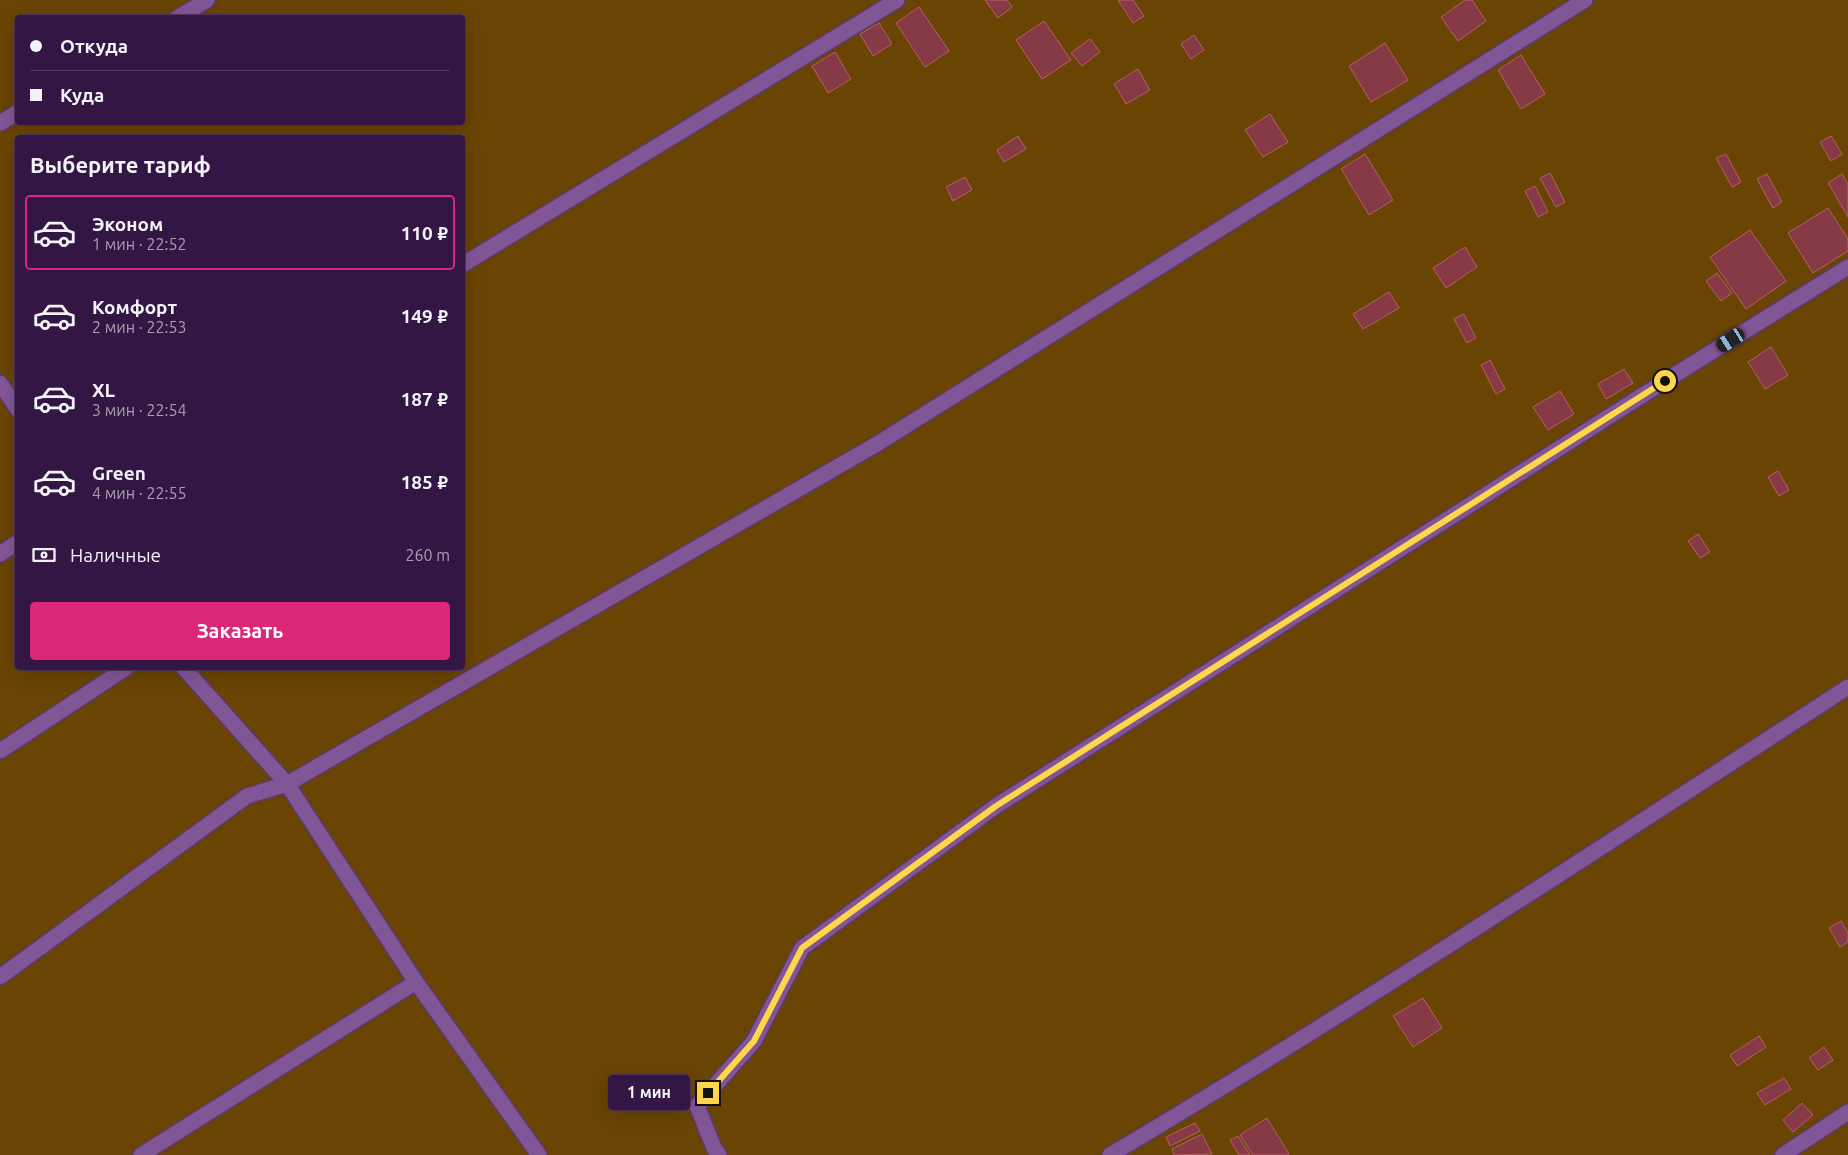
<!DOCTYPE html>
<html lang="ru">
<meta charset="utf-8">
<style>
body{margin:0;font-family:Ubuntu,sans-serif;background:#3c1f4b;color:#f1f3f6;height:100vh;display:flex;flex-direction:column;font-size:19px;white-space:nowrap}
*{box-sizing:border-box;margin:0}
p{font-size:16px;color:#a99fb2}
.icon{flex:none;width:28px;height:28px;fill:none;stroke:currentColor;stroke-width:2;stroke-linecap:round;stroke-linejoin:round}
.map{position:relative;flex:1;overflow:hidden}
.drawer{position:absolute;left:15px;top:135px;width:450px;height:535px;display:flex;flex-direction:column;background:#341644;border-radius:5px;box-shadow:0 5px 20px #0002,0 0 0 1px #4e355d}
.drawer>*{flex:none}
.hud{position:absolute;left:15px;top:15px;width:450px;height:110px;border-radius:5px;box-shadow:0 5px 20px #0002,0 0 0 1px #4e355d;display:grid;align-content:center;height:110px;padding:0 15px;background:#341644}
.end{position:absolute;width:22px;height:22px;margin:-11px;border:6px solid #ffd54a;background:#111;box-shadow:0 0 0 2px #111}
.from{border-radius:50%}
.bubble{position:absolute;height:35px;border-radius:5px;background:#341644;box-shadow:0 5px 20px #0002,0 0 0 1px #4e355d;font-size:16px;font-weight:700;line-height:35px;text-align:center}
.car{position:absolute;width:15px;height:30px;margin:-15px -8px;border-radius:6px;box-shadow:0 0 4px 1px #0007;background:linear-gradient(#222 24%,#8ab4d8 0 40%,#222 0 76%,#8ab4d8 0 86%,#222 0)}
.hud b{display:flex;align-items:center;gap:18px;height:48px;font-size:19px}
.hud b+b{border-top:1px solid #4e355d}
.hud i{width:12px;height:12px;background:#f1f3f6}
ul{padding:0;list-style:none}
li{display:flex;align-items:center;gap:15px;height:75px;margin:0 10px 8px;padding:0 5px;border:2px solid transparent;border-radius:5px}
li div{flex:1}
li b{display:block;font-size:19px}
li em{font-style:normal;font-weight:700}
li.current{border-color:#db2777}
li>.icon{width:45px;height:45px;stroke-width:1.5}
h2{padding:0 15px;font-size:22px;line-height:60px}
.pay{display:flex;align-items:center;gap:12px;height:55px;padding:0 15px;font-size:19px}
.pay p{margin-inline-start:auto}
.primary-button{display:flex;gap:10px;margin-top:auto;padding:10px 15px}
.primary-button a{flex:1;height:58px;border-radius:5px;background:#db2777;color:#fff;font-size:20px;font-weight:700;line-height:58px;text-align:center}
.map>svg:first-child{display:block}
.green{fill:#694402;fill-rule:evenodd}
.building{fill:#863a45;stroke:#b5606a}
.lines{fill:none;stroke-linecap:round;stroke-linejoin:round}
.minor-casing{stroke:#5c396a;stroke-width:18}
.minor{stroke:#815697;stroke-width:15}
.route{stroke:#ffd54a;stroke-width:6}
</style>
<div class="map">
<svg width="1848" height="1155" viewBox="0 0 1848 1155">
<rect width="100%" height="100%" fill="#461d5a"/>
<!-- green -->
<path class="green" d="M0,0H1848V1155H0ZM18,18H462V122H18ZM18,138H462V668H18Z"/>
<!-- building -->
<path class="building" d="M985,0H1007L1012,7L998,18Z
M1118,0H1133L1144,16L1133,23Z
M1465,0H1472L1486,21L1458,41L1441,17Z
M919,7L949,51L925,67L896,23Z
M1044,21L1071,60L1042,79L1016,40Z
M879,23L892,44L873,56L860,34Z
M1194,35L1204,50L1191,59L1181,44Z
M1090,39L1100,52L1082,66L1071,53Z
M1385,43L1408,80L1371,102L1349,66Z
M835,52L851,79L828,93L812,66Z
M1521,55L1545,94L1521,109L1498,70Z
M1138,69L1150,90L1126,104L1114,84Z
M1270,114L1288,142L1263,157L1245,130Z
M1018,136L1026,149L1004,162L997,150Z
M1831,136L1842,154L1831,161L1820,142Z
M1365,154L1393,200L1369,215L1341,169Z
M1726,154L1741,182L1732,187L1716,158Z
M1550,173L1565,202L1556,207L1540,178Z
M1767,174L1782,202L1773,208L1757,179Z
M1842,174L1848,184V217L1828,183Z
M965,177L972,190L953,201L946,187Z
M1535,186L1548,212L1538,217L1525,191Z
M1828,208L1848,239V251L1813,273L1788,233Z
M1750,230L1786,281L1746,309L1710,257Z
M1465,247L1477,267L1446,288L1433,268Z
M1717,273L1732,293L1721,301L1706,281Z
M1389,292L1399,308L1363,329L1353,314Z
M1464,314L1476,338L1467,343L1454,319Z
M1771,347L1788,375L1765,389L1748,362Z
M1490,360L1505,389L1496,394L1481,365Z
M1624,369L1633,383L1606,399L1598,384Z
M1560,391L1574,414L1548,430L1533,407Z
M1778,471L1789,490L1779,496L1768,477Z
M1698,534L1710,552L1700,558L1688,541Z
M1841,921L1848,933V942L1840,947L1829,928Z
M1423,998L1442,1028L1413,1047L1393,1016Z
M1759,1036L1766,1047L1737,1066L1730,1055Z
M1824,1047L1833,1060L1818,1070L1809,1058Z
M1784,1078L1791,1089L1765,1105L1757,1093Z
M1802,1103L1813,1115L1793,1132L1783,1120Z
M1267,1118L1289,1154L1287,1155H1253L1240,1135Z
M1195,1123L1200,1131L1170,1146L1166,1137Z
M1202,1134L1212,1154L1174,1155L1172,1149Z
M1238,1136L1250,1155H1239L1230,1140Z"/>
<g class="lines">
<!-- minor casing -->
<g class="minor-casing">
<path id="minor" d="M177,18L207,0
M0,123L18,112
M462,265L897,0
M0,383L18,410
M0,554L18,542
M184,668L287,784L416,982L539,1155
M0,751L126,668
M0,977L247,796L287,784L877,444L1585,0
M141,1155L416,982
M719,1155L714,1148L697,1106L754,1041L802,948L996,806L1665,381L1848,267
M1110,1155C1361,1006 1603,846 1848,687
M1783,1155L1848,1112"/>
</g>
<!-- minor -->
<use href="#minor" class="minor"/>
</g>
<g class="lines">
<!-- route -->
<path class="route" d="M708,1093L754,1041L802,948L996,806L1665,381"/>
</g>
</svg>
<i class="end from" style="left:1665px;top:381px"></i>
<i class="end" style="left:708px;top:1093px"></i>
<div class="bubble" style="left:608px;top:1075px;width:82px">1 мин</div>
<i class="car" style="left:1731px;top:340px;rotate:238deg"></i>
<div class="hud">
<b><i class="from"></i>Откуда</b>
<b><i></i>Куда</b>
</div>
<section class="drawer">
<h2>Выберите тариф</h2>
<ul>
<li class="current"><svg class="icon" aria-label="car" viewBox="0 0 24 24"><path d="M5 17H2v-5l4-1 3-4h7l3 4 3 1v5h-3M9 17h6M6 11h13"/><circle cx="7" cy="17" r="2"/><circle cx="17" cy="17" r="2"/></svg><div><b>Эконом</b><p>1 мин · 22:52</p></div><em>110 ₽</em></li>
<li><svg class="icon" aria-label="car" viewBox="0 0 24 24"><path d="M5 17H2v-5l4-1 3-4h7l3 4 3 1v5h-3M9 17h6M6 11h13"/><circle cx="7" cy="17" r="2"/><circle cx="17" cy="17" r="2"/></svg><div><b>Комфорт</b><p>2 мин · 22:53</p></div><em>149 ₽</em></li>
<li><svg class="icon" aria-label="car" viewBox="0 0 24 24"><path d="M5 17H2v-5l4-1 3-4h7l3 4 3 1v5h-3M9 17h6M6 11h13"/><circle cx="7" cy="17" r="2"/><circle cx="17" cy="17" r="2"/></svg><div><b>XL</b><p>3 мин · 22:54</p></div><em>187 ₽</em></li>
<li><svg class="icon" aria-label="car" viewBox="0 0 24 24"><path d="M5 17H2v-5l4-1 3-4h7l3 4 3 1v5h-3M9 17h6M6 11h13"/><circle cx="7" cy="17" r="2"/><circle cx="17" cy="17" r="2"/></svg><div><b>Green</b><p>4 мин · 22:55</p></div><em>185 ₽</em></li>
</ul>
<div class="pay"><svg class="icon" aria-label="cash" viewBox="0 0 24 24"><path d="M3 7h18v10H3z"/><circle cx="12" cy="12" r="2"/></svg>Наличные<p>260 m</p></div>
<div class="primary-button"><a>Заказать</a></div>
</section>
</div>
